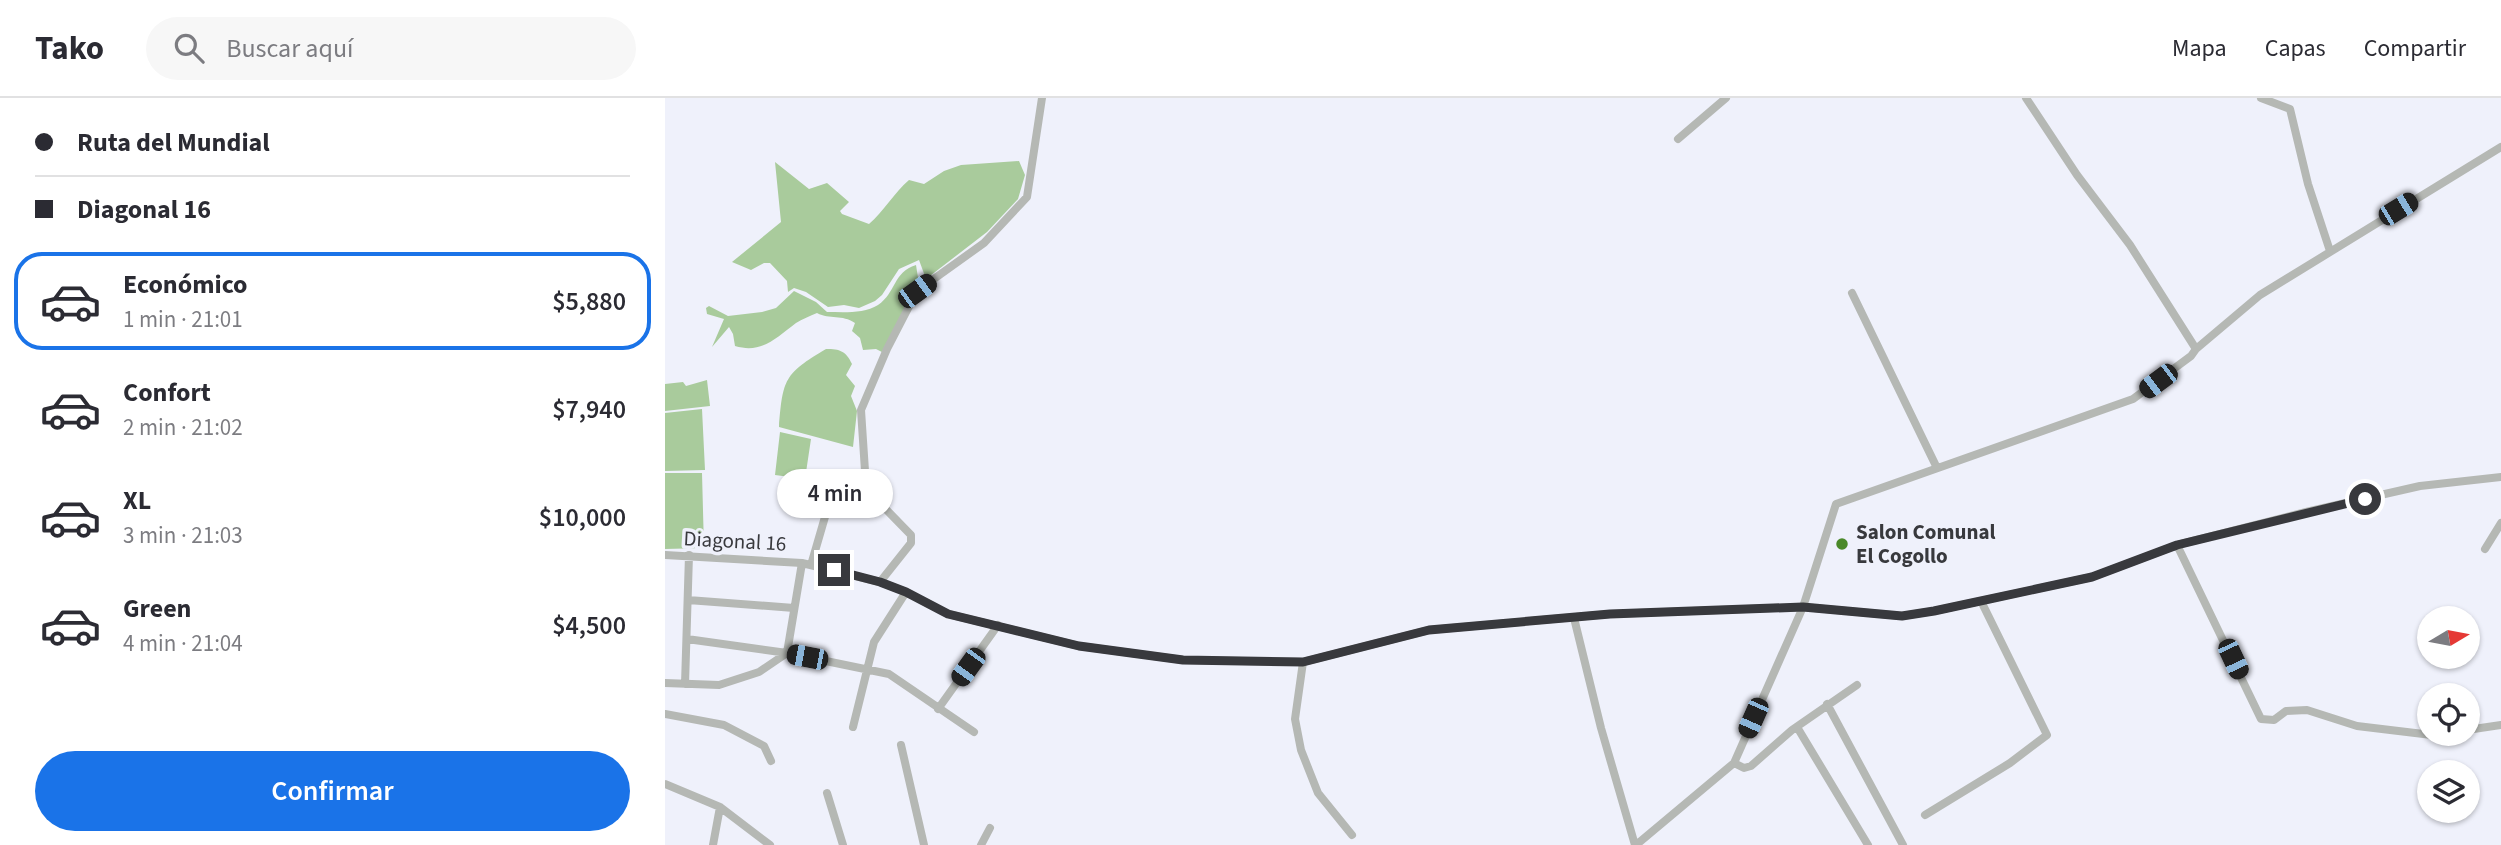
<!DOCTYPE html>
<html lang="es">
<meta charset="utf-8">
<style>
body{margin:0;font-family:"Source Sans 3",sans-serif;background:#f7f7f7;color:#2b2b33;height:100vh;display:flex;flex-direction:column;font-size:26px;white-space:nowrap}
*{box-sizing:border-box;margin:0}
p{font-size:23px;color:#7c7c81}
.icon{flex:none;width:38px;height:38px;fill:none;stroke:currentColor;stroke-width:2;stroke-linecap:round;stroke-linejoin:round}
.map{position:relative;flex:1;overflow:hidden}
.sheet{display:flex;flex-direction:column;background:#fff;width:665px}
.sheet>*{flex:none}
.guide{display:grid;align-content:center;height:154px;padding:0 35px;background:#fff}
.needle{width:46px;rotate:80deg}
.buttons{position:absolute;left:1752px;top:508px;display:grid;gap:14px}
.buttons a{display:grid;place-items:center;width:63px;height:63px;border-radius:50%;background:#fff;box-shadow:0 2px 5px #0004;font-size:35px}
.end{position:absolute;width:32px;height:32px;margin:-16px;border:9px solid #38393d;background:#fff;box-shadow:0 0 0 4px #fff}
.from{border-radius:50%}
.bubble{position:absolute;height:49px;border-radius:24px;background:#fff;box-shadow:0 2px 5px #0004;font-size:23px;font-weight:600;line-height:49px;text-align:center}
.car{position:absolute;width:21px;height:42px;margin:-21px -10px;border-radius:9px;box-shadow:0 0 5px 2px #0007;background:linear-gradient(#222 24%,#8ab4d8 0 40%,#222 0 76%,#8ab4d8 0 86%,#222 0)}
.guide b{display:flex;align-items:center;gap:24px;height:66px;font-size:26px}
.guide b+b{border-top:2px solid #e1e1e2}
.guide i{width:18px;height:18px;background:#2b2b33}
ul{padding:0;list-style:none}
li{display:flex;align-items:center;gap:21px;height:98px;margin:0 14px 10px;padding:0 21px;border:4px solid transparent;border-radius:28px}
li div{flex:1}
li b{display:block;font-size:26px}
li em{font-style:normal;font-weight:600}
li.on{border-color:#1a73e8}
li>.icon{width:63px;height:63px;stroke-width:1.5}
.action{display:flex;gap:14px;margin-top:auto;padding:14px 35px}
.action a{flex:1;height:80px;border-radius:42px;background:#1a73e8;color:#fff;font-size:28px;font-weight:600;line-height:80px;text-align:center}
header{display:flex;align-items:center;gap:42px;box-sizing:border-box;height:98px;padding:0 35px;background:#fff;border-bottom:2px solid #e1e1e2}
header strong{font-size:33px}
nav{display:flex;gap:38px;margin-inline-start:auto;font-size:24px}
.search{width:490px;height:63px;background:#f7f7f7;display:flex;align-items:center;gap:18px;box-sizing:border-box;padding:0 24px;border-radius:38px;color:#7c7c81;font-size:26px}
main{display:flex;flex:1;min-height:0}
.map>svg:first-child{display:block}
.green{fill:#a9cb9c}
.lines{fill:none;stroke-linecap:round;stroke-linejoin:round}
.minor{stroke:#b5b8b4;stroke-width:8}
.route{stroke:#38393d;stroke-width:9}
.poi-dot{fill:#4a8929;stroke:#eff1fb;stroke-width:2.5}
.labels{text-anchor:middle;stroke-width:7;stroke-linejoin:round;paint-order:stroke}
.poi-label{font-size:21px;font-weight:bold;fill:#38393d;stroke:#eff1fb;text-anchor:start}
.street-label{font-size:21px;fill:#38393d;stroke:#eff1fb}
</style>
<header>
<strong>Tako</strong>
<div class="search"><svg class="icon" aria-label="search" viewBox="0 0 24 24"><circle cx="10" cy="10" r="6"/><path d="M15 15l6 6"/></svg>Buscar aquí</div>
<nav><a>Mapa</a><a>Capas</a><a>Compartir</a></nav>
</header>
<main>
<section class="sheet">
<div class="guide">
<b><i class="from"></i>Ruta del Mundial</b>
<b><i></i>Diagonal 16</b>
</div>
<ul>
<li class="on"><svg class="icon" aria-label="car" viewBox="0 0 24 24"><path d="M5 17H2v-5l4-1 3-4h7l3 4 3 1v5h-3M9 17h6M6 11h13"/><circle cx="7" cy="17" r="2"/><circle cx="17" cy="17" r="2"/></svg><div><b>Económico</b><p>1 min · 21:01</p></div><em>$5,880</em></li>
<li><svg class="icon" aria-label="car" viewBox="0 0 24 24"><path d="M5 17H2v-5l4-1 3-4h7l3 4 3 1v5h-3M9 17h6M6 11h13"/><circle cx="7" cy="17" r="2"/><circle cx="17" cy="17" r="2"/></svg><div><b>Confort</b><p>2 min · 21:02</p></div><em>$7,940</em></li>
<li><svg class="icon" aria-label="car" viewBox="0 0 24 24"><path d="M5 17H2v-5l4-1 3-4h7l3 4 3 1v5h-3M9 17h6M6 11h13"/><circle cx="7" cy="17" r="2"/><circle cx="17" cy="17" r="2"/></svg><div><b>XL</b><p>3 min · 21:03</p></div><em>$10,000</em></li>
<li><svg class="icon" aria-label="car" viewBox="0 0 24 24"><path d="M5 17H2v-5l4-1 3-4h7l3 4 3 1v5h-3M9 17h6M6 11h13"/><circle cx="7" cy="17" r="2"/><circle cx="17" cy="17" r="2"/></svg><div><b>Green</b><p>4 min · 21:04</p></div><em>$4,500</em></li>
</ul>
<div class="action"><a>Confirmar</a></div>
</section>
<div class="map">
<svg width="1836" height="747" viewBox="0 0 1836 747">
<rect width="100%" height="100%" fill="#eff1fb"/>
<!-- green -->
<path class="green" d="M354,63L360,77L353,101L322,134L261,181L254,162L234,171L217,197L210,203L194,210L179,207L163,209L141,194L129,190L123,194L122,183L105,165H99L86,172L67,164L116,124L110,64L144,91L162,85L184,104L175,113L177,116L204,126C219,113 229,95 244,82L259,86L279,73L296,67Z
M251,167L254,186L217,254L211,251L198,252L195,240L187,233L190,225C177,216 165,222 152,215C145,218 137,221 131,225C111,240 97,256 70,248L68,236L64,229L47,249L59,221L42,216L41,210L44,208L63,218L97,214L111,210L129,193L151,204L162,214C178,214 199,216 213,207C231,195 228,174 251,167Z
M161,251C175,251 181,253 187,266L181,277L190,288L186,298L192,313L188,349L114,329C118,281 119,276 161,251Z
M42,282L45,308L0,313V286L18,284L21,288Z
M37,311L40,372L0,373V315Z
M115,334L146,341L140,381L110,377Z
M0,375H37L39,450L0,451Z"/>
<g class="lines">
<!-- minor -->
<path class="minor" d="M1361,0L1412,77L1465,147L1531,251
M1596,0L1625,11L1643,86L1665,153
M1013,41L1061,0
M1187,195L1272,370
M1512,447L1596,621L1609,622L1621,613L1642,612L1692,628L1775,638L1787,635
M1820,451L1836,425
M0,457L137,465L215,484L241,494L283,516L414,548L518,562L638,564L764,532L945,516L1138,509L1237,518L1269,513L1427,479L1512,447L1641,414L1755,388L1836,379
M146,467L169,388
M215,484L246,445V437L209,399L200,373L196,312L222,251L252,193L319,145L362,99L377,0
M23,502L129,510
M909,520L936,630L970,747
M22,541L122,555L224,576L309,634
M638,564L630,621L636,652L653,695L687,737
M0,585L54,587L94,574L122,555L137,465
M20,586L24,457
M1162,606L1238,747
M273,611L333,527
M0,616L59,627L99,648L106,663
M188,629L209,544L241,494
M1132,629L1203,747
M1802,632L1836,627
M236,647L259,747
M1069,665L1079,670L1086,668L1127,632L1192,587
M0,686L55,709L105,747
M162,695L178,747
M1260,717L1345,665L1382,637L1316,503
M48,747L55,709
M316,747L325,730
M971,747L1069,665L1138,509L1171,406L1468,301L1526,258L1531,251L1595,197L1836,49"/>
</g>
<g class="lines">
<!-- route -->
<path class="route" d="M169,472L215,484L241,494L283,516L414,548L518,562L638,564L764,532L945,516L1138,509L1237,518L1269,513L1427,479L1512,447L1700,401"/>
</g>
<!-- markers -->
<circle class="poi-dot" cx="1177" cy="446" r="7"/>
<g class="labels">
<!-- poi labels -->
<g class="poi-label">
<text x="1191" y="441">Salon Comunal<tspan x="1191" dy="24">El Cogollo</tspan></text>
</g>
<!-- street labels -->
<g class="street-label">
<text transform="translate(70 443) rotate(3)" y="7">Diagonal 16</text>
</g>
</g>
</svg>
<div class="buttons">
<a><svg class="needle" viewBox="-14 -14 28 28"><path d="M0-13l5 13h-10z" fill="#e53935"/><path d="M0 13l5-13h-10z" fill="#7c7c81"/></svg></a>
<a><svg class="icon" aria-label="locate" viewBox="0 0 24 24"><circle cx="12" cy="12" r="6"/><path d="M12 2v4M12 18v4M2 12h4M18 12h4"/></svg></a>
<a><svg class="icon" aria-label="layers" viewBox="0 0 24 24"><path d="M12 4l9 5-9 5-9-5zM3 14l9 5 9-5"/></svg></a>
</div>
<i class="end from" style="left:1700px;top:401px"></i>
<i class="end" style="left:169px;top:472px"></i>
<div class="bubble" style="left:112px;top:371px;width:116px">4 min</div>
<i class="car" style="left:1733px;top:111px;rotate:59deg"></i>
<i class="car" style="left:252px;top:193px;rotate:54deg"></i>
<i class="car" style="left:1493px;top:283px;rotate:233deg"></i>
<i class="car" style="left:142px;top:559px;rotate:281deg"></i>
<i class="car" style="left:1568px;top:561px;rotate:155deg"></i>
<i class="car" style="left:303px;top:569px;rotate:216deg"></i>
<i class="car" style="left:1088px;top:620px;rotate:204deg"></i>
</div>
</main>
